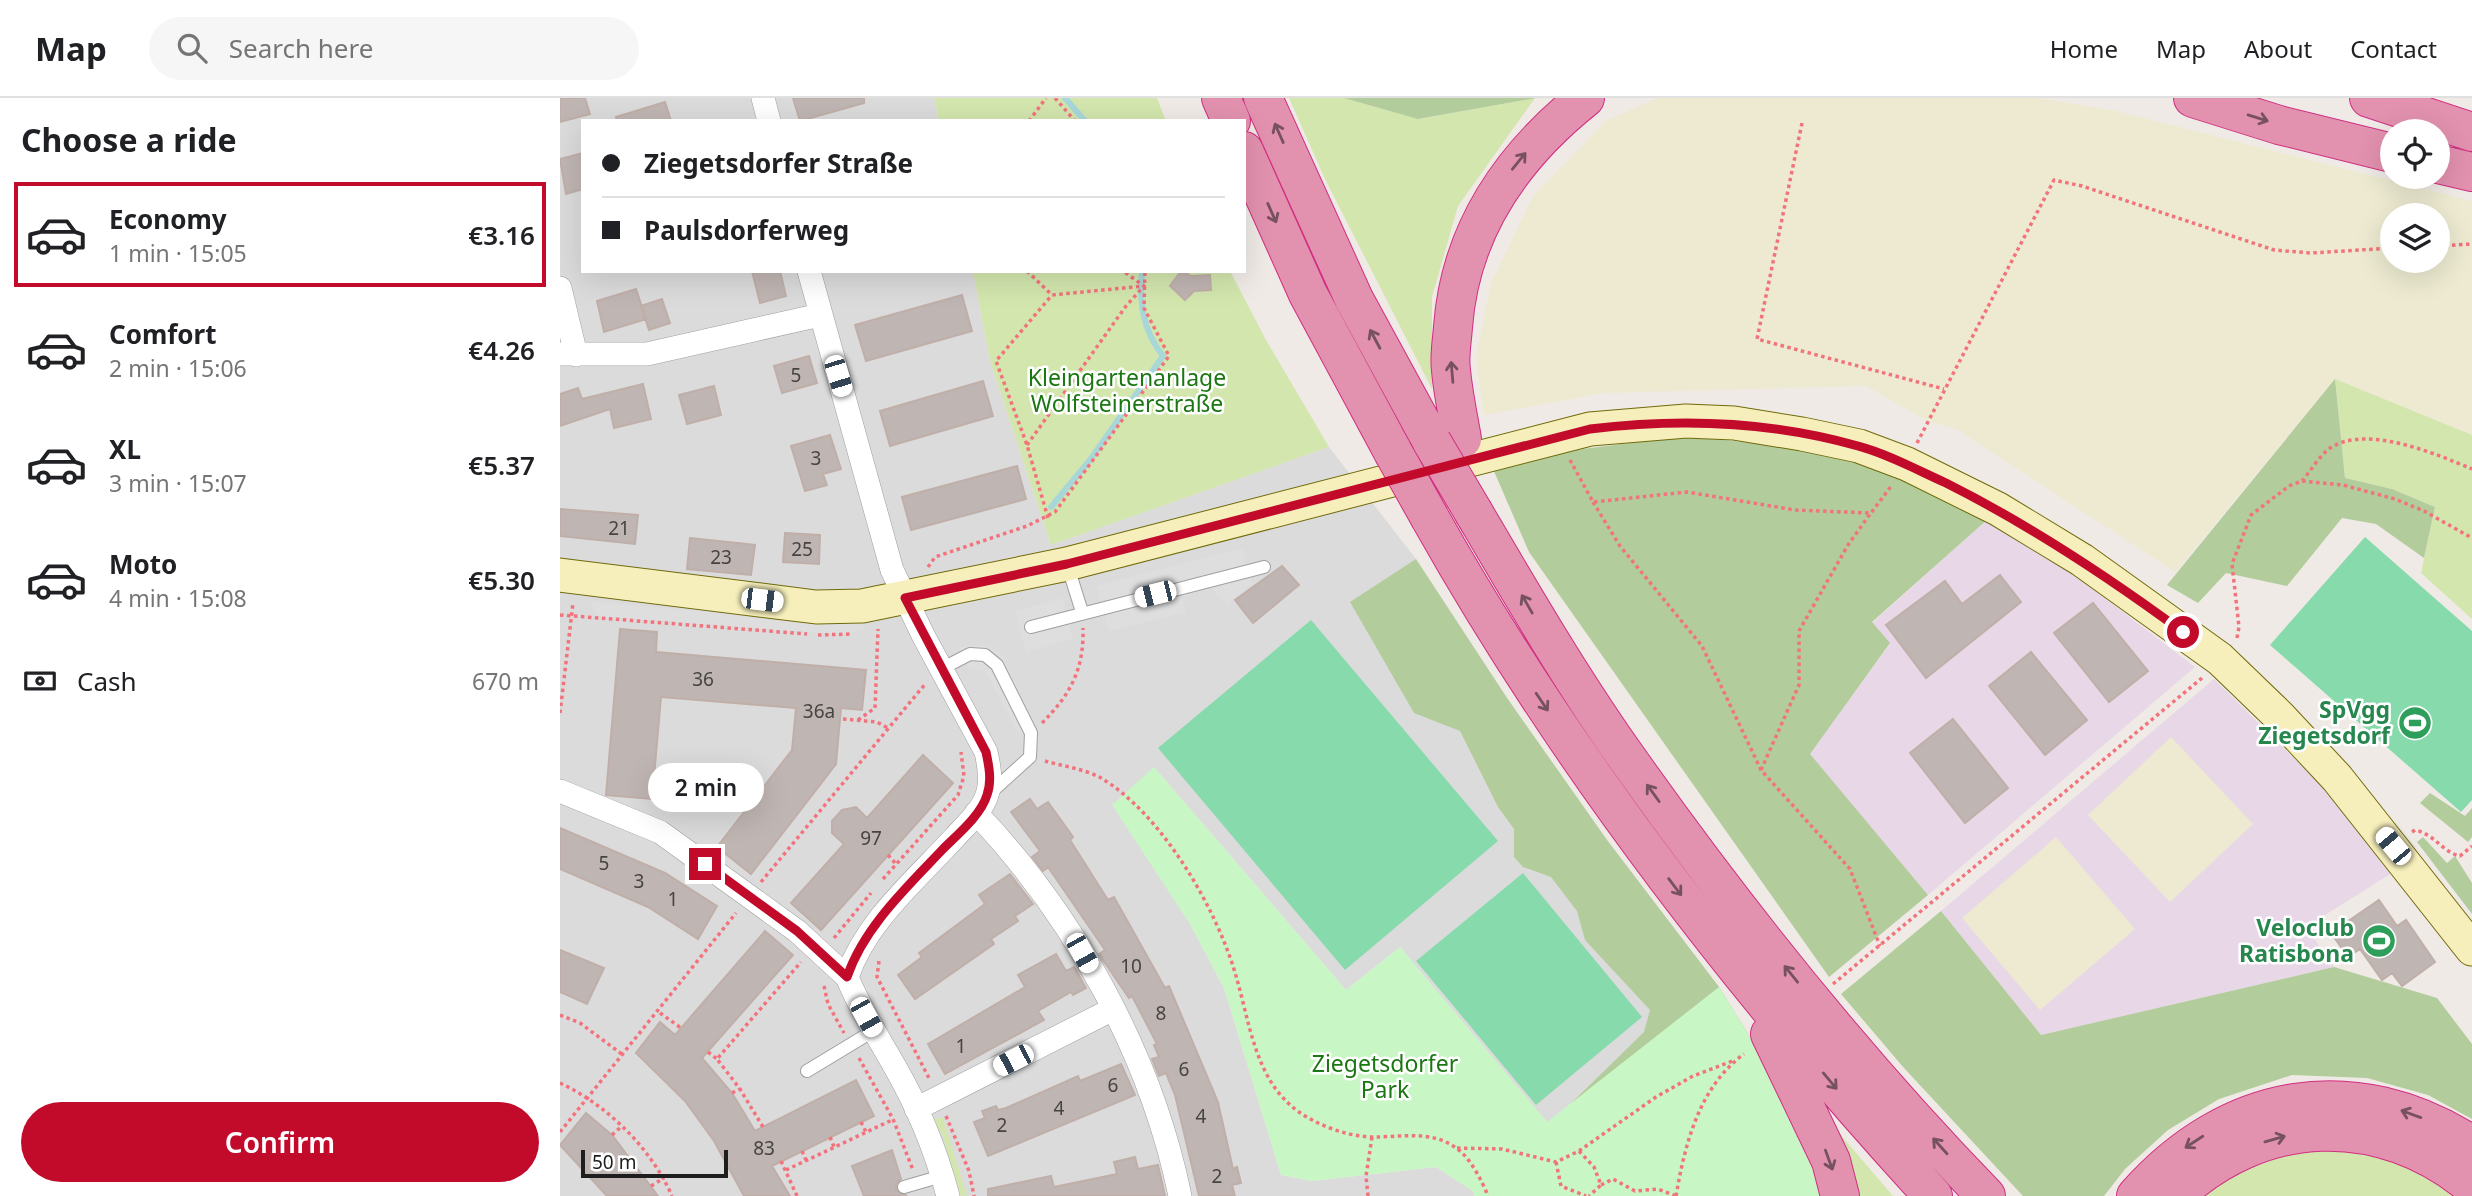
<!DOCTYPE html>
<meta charset="utf-8">
<style>
body{margin:0;font-family:"Noto Sans",sans-serif;background:#f6f6f6;color:#202124;height:100vh;display:flex;flex-direction:column;font-size:26px;white-space:nowrap}
*{box-sizing:border-box;margin:0}
p{font-size:23px;color:#757577}
.icon{flex:none;width:38px;height:38px;fill:none;stroke:currentColor;stroke-width:2;stroke-linecap:round;stroke-linejoin:round}
.map{position:relative;flex:1;overflow:hidden}
.details{display:flex;flex-direction:column;background:#fff;width:560px}
.details>*{flex:none}
.hud{position:absolute;left:21px;top:21px;width:665px;height:154px;border-radius:0px;box-shadow:0 7px 28px #0002;display:grid;align-content:center;height:154px;padding:0 21px;background:#fff}
.controls{position:absolute;left:1820px;top:21px;display:grid;gap:14px}
.controls a{display:grid;place-items:center;width:70px;height:70px;border-radius:50%;background:#fff;box-shadow:0 7px 28px #0002;font-size:35px}
.scale{position:absolute;left:21px;bottom:18px;width:147px;box-sizing:border-box;padding-left:7px;border:4px solid #1e1e1e;border-top:0;font-size:19px;line-height:24px;white-space:nowrap;color:#1e1e1e;-webkit-text-stroke:5px #fff;paint-order:stroke}
.end{position:absolute;width:32px;height:32px;margin:-16px;border:9px solid #c20b2b;background:#fff;box-shadow:0 0 0 4px #fff}
.from{border-radius:50%}
.bubble{position:absolute;height:49px;border-radius:24px;background:#fff;box-shadow:0 7px 28px #0002;font-size:23px;font-weight:600;line-height:49px;text-align:center}
.car{position:absolute;width:21px;height:42px;margin:-21px -10px;border-radius:9px;box-shadow:0 0 5px 2px #0007;background:linear-gradient(#fff 24%,#345 0 40%,#fff 0 76%,#345 0 86%,#fff 0)}
.hud b{display:flex;align-items:center;gap:24px;height:66px;font-size:26px}
.hud b+b{border-top:2px solid #e0e0e0}
.hud i{width:18px;height:18px;background:#202124}
ul{padding:0;list-style:none}
li{display:flex;align-items:center;gap:21px;height:105px;margin:0 14px 10px;padding:0 7px;border:4px solid transparent;border-radius:0px}
li div{flex:1}
li b{display:block;font-size:26px}
li em{font-style:normal;font-weight:600}
li.active{border-color:#c20b2b}
li>.icon{width:63px;height:63px;stroke-width:1.5}
h2{padding:0 21px;font-size:32px;line-height:84px}
.pay{display:flex;align-items:center;gap:18px;height:77px;padding:0 21px;font-size:26px}
.pay p{margin-inline-start:auto}
.primary-button{display:flex;gap:14px;margin-top:auto;padding:14px 21px}
.primary-button a{flex:1;height:80px;border-radius:42px;background:#c20b2b;color:#fff;font-size:28px;font-weight:600;line-height:80px;text-align:center}
header{display:flex;align-items:center;gap:42px;box-sizing:border-box;height:98px;padding:0 35px;background:#fff;border-bottom:2px solid #e0e0e0}
header strong{font-size:33px}
nav{display:flex;gap:38px;margin-inline-start:auto;font-size:24px}
.search{width:490px;height:63px;background:#f6f6f6;display:flex;align-items:center;gap:18px;box-sizing:border-box;padding:0 24px;border-radius:38px;color:#757577;font-size:26px}
main{display:flex;flex:1;min-height:0}
.map>svg:first-child{display:block}
.residential{fill:#dcdbdc}
.industrial{fill:#e8d7e7}
.farmland{fill:#edead1;fill-rule:evenodd}
.grass{fill:#d3e6ae}
.forest{fill:#b2cc9c}
.park{fill:#c9f6c5}
.pitch{fill:#87daac}
.parking{fill:#dedede}
.lines{fill:none;stroke-linecap:round;stroke-linejoin:round}
.stream{stroke:#a8d7da;stroke-width:6}
.building{fill:#bfb5b2;stroke:#c0afa8;stroke-width:2}
.lane-casing{stroke:#9f9f9f;stroke-width:14}
.street-casing{stroke:#9f9f9f;stroke-width:24}
.secondary-casing{stroke:#706a0b;stroke-width:35}
.highway-casing{stroke:#d12e82;stroke-width:40}
.path{stroke:#f2737c;stroke-width:3.5;stroke-dasharray:3.5 3.5;stroke-linecap:butt}
.lane{stroke:#fff;stroke-width:12}
.street{stroke:#fff;stroke-width:23}
.secondary{stroke:#f6efbc;stroke-width:33}
.highway{stroke:#e291ae;stroke-width:38}
.highway-bridge-casing{stroke:#d12e82;stroke-width:40;stroke-linecap:butt}
.highway-bridge{stroke:#e291ae;stroke-width:38}
.oneway{stroke:#76525f}
.route{stroke:#c20b2b;stroke-width:9}
.labels{text-anchor:middle;stroke-width:5;stroke-linejoin:round;paint-order:stroke}
.number-label{font-size:19px;fill:#464443}
.park-label{font-size:23px;fill:#1b7712;stroke:#fff}
.leisure-label{font-size:23px;font-weight:bold;fill:#27864d;stroke:#fff;text-anchor:end}
</style>
<header>
<strong>Map</strong>
<div class="search"><svg class="icon" aria-label="search" viewBox="0 0 24 24"><circle cx="10" cy="10" r="6"/><path d="M15 15l6 6"/></svg>Search here</div>
<nav><a>Home</a><a>Map</a><a>About</a><a>Contact</a></nav>
</header>
<main>
<section class="details">
<h2>Choose a ride</h2>
<ul>
<li class="active"><svg class="icon" aria-label="car" viewBox="0 0 24 24"><path d="M5 17H2v-5l4-1 3-4h7l3 4 3 1v5h-3M9 17h6M6 11h13"/><circle cx="7" cy="17" r="2"/><circle cx="17" cy="17" r="2"/></svg><div><b>Economy</b><p>1 min · 15:05</p></div><em>€3.16</em></li>
<li><svg class="icon" aria-label="car" viewBox="0 0 24 24"><path d="M5 17H2v-5l4-1 3-4h7l3 4 3 1v5h-3M9 17h6M6 11h13"/><circle cx="7" cy="17" r="2"/><circle cx="17" cy="17" r="2"/></svg><div><b>Comfort</b><p>2 min · 15:06</p></div><em>€4.26</em></li>
<li><svg class="icon" aria-label="car" viewBox="0 0 24 24"><path d="M5 17H2v-5l4-1 3-4h7l3 4 3 1v5h-3M9 17h6M6 11h13"/><circle cx="7" cy="17" r="2"/><circle cx="17" cy="17" r="2"/></svg><div><b>XL</b><p>3 min · 15:07</p></div><em>€5.37</em></li>
<li><svg class="icon" aria-label="car" viewBox="0 0 24 24"><path d="M5 17H2v-5l4-1 3-4h7l3 4 3 1v5h-3M9 17h6M6 11h13"/><circle cx="7" cy="17" r="2"/><circle cx="17" cy="17" r="2"/></svg><div><b>Moto</b><p>4 min · 15:08</p></div><em>€5.30</em></li>
</ul>
<div class="pay"><svg class="icon" aria-label="cash" viewBox="0 0 24 24"><path d="M3 7h18v10H3z"/><circle cx="12" cy="12" r="2"/></svg>Cash<p>670 m</p></div>
<div class="primary-button"><a>Confirm</a></div>
</section>
<div class="map">
<svg width="1912" height="1098" viewBox="0 0 1912 1098">
<rect width="100%" height="100%" fill="#efeae5"/>
<!-- residential -->
<path class="residential" d="M0,0H374L379,23H23V173H413L430,263L491,447L769,349L856,461L947,600L1047,742L1159,889L987,1025L840,849L786,892L594,669L630,826L664,890L721,1077L752,1083L876,1069L913,1093L914,1098H0Z"/>
<!-- industrial -->
<path class="industrial" d="M1428,421L1513,476L1635,569L1368,797L1249,656L1330,546L1312,525Z
M1654,581L1765,691L1835,773L1746,829L1774,869L1481,937L1381,813Z"/>
<!-- farmland -->
<path class="farmland" d="M1098,0H1477L1556,13L1912,103V337L1775,281L1615,474L1398,332L1368,323L1306,288L1044,295L924,317L916,260L931,185L973,98L1047,22ZM1832,117H1878V163H1832Z
M1611,639L1693,726L1610,804L1528,717Z
M1496,739L1575,831L1480,912L1402,820Z"/>
<!-- grass -->
<path class="grass" d="M374,0H597L606,23H379Z
M729,0H784L859,21L975,0L898,108L872,199V291L765,81Z
M413,173H670L706,242L769,349L491,447L430,263Z
M1775,281L1912,337V521L1861,475L1875,409L1832,391L1785,380Z
M383,1020L407,1098H401L381,1033L372,1031L368,1021Z
M1274,1029L1333,1098H1291Z
M1759,1048L1831,1056L1903,1098H1637L1678,1069Z"/>
<!-- forest -->
<path class="forest" d="M784,0H976L858,21Z
M1775,281L1785,380L1832,391L1875,409L1864,460L1816,426L1782,420L1727,488L1666,475L1638,505L1607,487Z
M1117,339C1186,342 1253,351 1320,372C1357,384 1393,405 1428,421L1312,524L1330,545L1250,656L1368,797L1269,879L969,454L933,371L983,356Z
M856,461L947,600L1047,742L1159,889L1209,970L994,1022L1084,934L1090,912L1025,842L1017,813L991,779L963,769L954,759V731L938,709L900,633L854,615L790,504Z
M1870,695L1905,718L1912,710V739L1908,744L1860,705Z
M1863,739L1887,765L1895,758L1912,785V816L1857,744Z
M1381,813L1481,937L1774,869L1877,900L1912,946V1021L1868,997L1807,980L1732,977L1659,1001L1608,1032L1565,1071L1544,1098H1463L1344,970L1281,896Z"/>
<!-- park -->
<path class="park" d="M594,669L786,892L840,849L987,1024L1159,889C1199,955 1245,1022 1261,1098H914L913,1093L876,1069L752,1083L721,1077L664,890L630,826L552,707Z"/>
<!-- pitch -->
<path class="pitch" d="M1805,439L1912,533V702L1901,714L1710,547Z
M751,522L938,743L785,872L598,650Z
M963,775L1082,919L976,1007L856,863Z"/>
<!-- parking -->
<path class="parking" d="M682,450L692,485L667,507L651,490L622,498L626,514L549,533L536,488Z
M502,500L513,541L466,554L455,513Z
M30,504L270,523L299,520L306,531L277,536L37,518Z
M424,547L441,555L476,627L459,636L425,573L409,570L399,554L400,549Z"/>
<g class="lines">
<!-- stream -->
<path class="stream" d="M505,0L525,23
M491,409L530,362L603,258C583,233 579,205 582,173"/>
</g>
<!-- building -->
<path class="building" d="M0,0H25L30,16L0,24Z
M233,0H304V5L240,23Z
M105,4L111,23H57L56,19Z
M23,55V91L6,96L0,61Z
M192,173H220L226,198L200,205Z
M621,173L631,178L650,177L651,192L634,193L625,202L610,188Z
M76,191L86,221L44,234L37,203Z
M402,197L412,233L306,263L295,227Z
M102,201L110,225L89,232L81,208Z
M249,258L257,285L222,295L214,268Z
M423,283L433,318L330,348L320,313Z
M83,286L91,321L54,330L50,311L0,328V296L18,290L22,301Z
M154,288L161,317L127,326L119,297Z
M270,337L281,371L263,376L267,387L245,393L231,348Z
M457,368L466,401L351,432L342,399Z
M0,411L78,417L75,446L0,438Z
M225,435L260,437L259,466L223,464Z
M130,440L195,447L191,477L127,471Z
M722,468L739,487L693,525L675,502Z
M1440,477L1461,504L1366,580L1326,527L1385,483L1402,506Z
M1533,505L1588,573L1549,604L1494,535Z
M60,531L97,534L96,554L306,572L302,612L281,610L276,666L191,776L157,749L232,652L236,610L101,599L92,701L46,697Z
M1471,554L1527,622L1485,657L1429,588Z
M1393,621L1448,690L1405,725L1350,655Z
M363,657L393,685L261,832L231,805L284,746L272,735V723L282,712L296,709L307,720Z
M470,701L477,711L488,704L513,739L510,742L548,802L554,799L605,890L609,888L658,1004L673,1071L677,1069L681,1085L672,1087L675,1098H639L615,997L606,975L599,978L592,961L599,959L594,947L597,946L572,898L569,900L539,856L545,852L488,769L483,773L472,759L480,753L451,714Z
M0,730L105,775L157,808L138,841L88,809L0,771Z
M450,776L473,806L455,818L458,823L431,841L434,846L355,901L338,877L362,859L359,855L425,806L419,797Z
M1819,802L1837,828L1846,822L1875,864L1842,888L1832,875L1822,882L1800,851L1788,859L1771,835Z
M205,833L233,857L142,960L172,995L195,1033L296,982L314,1018L212,1068L230,1098H184L154,1043L125,1003L76,955L100,924L115,937Z
M0,852L44,870L27,906L0,894Z
M496,856L506,873L514,869L526,890L513,897L511,894L478,913L484,922L385,976L368,946L465,889L458,877Z
M561,966L575,997L428,1058L414,1024L425,1020L422,1013L436,1008L438,1012L446,1010L518,978L520,983Z
M26,1015L52,1037L98,1098H47L0,1047Z
M332,1052L341,1081L336,1086V1092L347,1098H304L292,1068Z
M575,1059L578,1071L598,1067L605,1098H428V1091L491,1078L494,1089L557,1076L554,1064Z"/>
<g class="lines">
<!-- lane casing -->
<g class="lane-casing">
<path id="lane" d="M507,466L522,514
M471,529L704,469
M381,571L410,556L425,557L437,567L471,635L470,659L428,697
M247,973L313,933
M344,1089L382,1078"/>
</g>
<!-- street casing -->
<g class="street-casing">
<path id="street" d="M203,0L209,23
M249,173L332,472L363,537L426,654C429,667 432,683 427,697C422,713 406,727 395,739C356,782 306,823 287,879C300,911 318,939 335,969C358,1009 376,1053 388,1098
M0,190L16,257
M0,256H87L260,217
M0,693L100,734L237,833L287,879
M416,715C515,819 591,957 620,1098
M356,1011L553,911"/>
</g>
<!-- secondary casing -->
<g class="secondary-casing">
<path id="secondary" d="M0,477L256,509L302,508L507,466L1030,331L1126,323L1174,325L1242,336L1299,348L1347,366L1438,411L1522,462L1660,561L1719,618L1777,680L1912,851"/>
</g>
<!-- highway casing -->
<g class="highway-casing">
<path id="highway" d="M661,0L671,23
M703,0L794,201L872,344
M1633,0L1719,27L1832,55
M1809,0L1912,34
M684,53L748,196L833,354
M1878,66L1912,74
M902,341C898,318 893,295 891,272C889,259 892,243 893,229C900,133 951,59 1025,0
M914,415C961,495 1008,576 1062,653C1172,809 1293,961 1426,1098
M870,420C1008,666 1183,891 1373,1098
M1210,936L1271,1063L1280,1098
M1576,1098C1668,994 1794,971 1912,1047
M1615,1098C1702,1016 1820,1012 1912,1088"/>
</g>
<!-- path -->
<path class="path" d="M495,0L515,23
M469,23L486,0
M1242,25L1197,241L1384,291
M1878,148L1912,146
M467,173L492,197L584,188
M1357,345L1494,82L1522,88L1714,152L1751,155L1832,150
M467,347L566,208L584,188L563,173
M1010,362L1033,404L1127,394L1235,412L1311,415L1332,387
M1742,383C1750,374 1760,357 1770,350C1807,326 1876,356 1912,371
M1033,404L1060,448L1142,548L1201,672L1290,771L1320,848
M488,420L467,347L436,263L492,197
M368,469L375,459L467,428L495,414L609,258L584,210L585,173
M0,517L247,536
M258,537L292,536
M1677,540L1679,529L1672,466L1691,417L1729,388L1742,383L1783,387L1835,401L1864,413L1912,440
M0,615L13,505
M283,621L317,624L328,630
M298,622L315,610L318,531
M482,625C511,596 524,571 523,530
M485,663C502,668 525,671 541,680C602,716 657,811 676,878C690,925 695,983 739,1014C759,1028 789,1039 814,1039C841,1039 872,1032 896,1050C910,1059 922,1083 928,1098
M1201,672L1239,587V533L1288,447L1310,416
M1852,734L1855,732C1876,737 1882,754 1900,758L1912,748
M328,757L336,766
M323,781L398,697L404,678L401,654
M201,784L366,585
M274,840L311,795
M319,863L317,879L370,982
M1273,886L1642,580
M264,888L268,906L284,935
M100,915L121,930
M0,917L20,925L63,957
M148,954L157,961
M299,960L333,1021L353,1072
M0,985C47,1007 91,1050 112,1098
M172,995L180,991
M386,1018L409,1073L414,1098
M301,1024L306,1034
M203,1029L180,991L157,961L241,864
M0,1034L176,815
M52,1037L62,1028
M270,1039L274,1049
M897,1050L942,1051L996,1064L1019,1053L1096,999L1133,978L1175,962
M242,1053L246,1062
M1019,1053L1034,1069L1041,1087L1029,1098
M221,1063L237,1098
M996,1064L1001,1088L1026,1098
M226,1072L332,1022
M1041,1087L1053,1081L1075,1093L1098,1091L1116,1098
M91,1088L104,1080
M808,1098L806,1078L812,1039
M1116,1098C1125,1046 1139,989 1184,956"/>
<!-- lane -->
<use href="#lane" class="lane"/>
<!-- street -->
<use href="#street" class="street"/>
<!-- secondary -->
<use href="#secondary" class="secondary"/>
<!-- highway -->
<use href="#highway" class="highway"/>
<!-- highway-bridge casing -->
<g class="highway-bridge-casing">
<path id="highway-bridge" d="M872,344L914,415
M833,354L870,420"/>
</g>
<!-- highway-bridge -->
<use href="#highway-bridge" class="highway-bridge"/>
</g>
<!-- one-way arrows -->
<defs><path id="oneway-shaft" d="M-6 0H5M1.5-3L5.5 0L1.5 3" fill="none" stroke-width="1.6" stroke-linecap="round" stroke-linejoin="round" transform="scale(1.75)"/></defs>
<g class="oneway">
<use href="#oneway-shaft" transform="translate(1698 20) rotate(17)"/>
<use href="#oneway-shaft" transform="translate(719 35) rotate(-114)"/>
<use href="#oneway-shaft" transform="translate(959 63) rotate(-51)"/>
<use href="#oneway-shaft" transform="translate(712 115) rotate(66)"/>
<use href="#oneway-shaft" transform="translate(815 241) rotate(-118)"/>
<use href="#oneway-shaft" transform="translate(892 274) rotate(-95)"/>
<use href="#oneway-shaft" transform="translate(967 506) rotate(-120)"/>
<use href="#oneway-shaft" transform="translate(982 604) rotate(56)"/>
<use href="#oneway-shaft" transform="translate(1093 695) rotate(-126)"/>
<use href="#oneway-shaft" transform="translate(1115 789) rotate(53)"/>
<use href="#oneway-shaft" transform="translate(1231 876) rotate(-129)"/>
<use href="#oneway-shaft" transform="translate(1270 983) rotate(50)"/>
<use href="#oneway-shaft" transform="translate(1851 1016) rotate(-160)"/>
<use href="#oneway-shaft" transform="translate(1715 1041) rotate(-16)"/>
<use href="#oneway-shaft" transform="translate(1634 1044) rotate(147)"/>
<use href="#oneway-shaft" transform="translate(1380 1048) rotate(-132)"/>
<use href="#oneway-shaft" transform="translate(1269 1062) rotate(70)"/>
</g>
<g class="lines">
<!-- route -->
<path class="route" d="M145,766L237,833L287,879C304,829 347,789 383,751C398,736 421,717 427,697C432,683 429,668 426,654L345,500L507,466L1030,331C1120,320 1210,323 1298,348C1328,356 1357,372 1386,385C1470,427 1547,478 1623,534"/>
</g>
<!-- icons -->
<defs>
<g id="stadium-disc" transform="scale(1.75)"><circle r="9.5" fill="#2e9e5b" stroke="#fff"/><path d="M0-5a6.5 5 0 1 0 0 10a6.5 5 0 1 0 0-10ZM-3.5-1.8h7v3.6h-7Z" fill="#fff"/></g>
</defs>
<g fill-rule="evenodd">
<use href="#stadium-disc" x="1855" y="625"/>
<use href="#stadium-disc" x="1819" y="843"/>
</g>
<g class="labels">
<!-- number labels -->
<g class="number-label">
<text x="236" y="284">5</text>
<text x="256" y="367">3</text>
<text x="59" y="437">21</text>
<text x="242" y="458">25</text>
<text x="161" y="466">23</text>
<text x="143" y="588">36</text>
<text x="259" y="620">36a</text>
<text x="311" y="747">97</text>
<text x="44" y="772">5</text>
<text x="79" y="790">3</text>
<text x="113" y="808">1</text>
<text x="571" y="875">10</text>
<text x="601" y="922">8</text>
<text x="401" y="955">1</text>
<text x="624" y="978">6</text>
<text x="553" y="994">6</text>
<text x="499" y="1017">4</text>
<text x="641" y="1025">4</text>
<text x="442" y="1034">2</text>
<text x="204" y="1057">83</text>
<text x="657" y="1085">2</text>
</g>
<!-- park labels -->
<g class="park-label">
<text x="567" y="288">Kleingartenanlage<tspan x="567" dy="26">Wolfsteinerstraße</tspan></text>
<text x="825" y="974">Ziegetsdorfer<tspan x="825" dy="26">Park</tspan></text>
</g>
<!-- leisure labels -->
<g class="leisure-label">
<text x="1830" y="620">SpVgg<tspan x="1830" dy="26">Ziegetsdorf</tspan></text>
<text x="1794" y="838">Veloclub<tspan x="1794" dy="26">Ratisbona</tspan></text>
</g>
</g>
</svg>
<div class="controls">
<a><svg class="icon" aria-label="locate" viewBox="0 0 24 24"><circle cx="12" cy="12" r="6"/><path d="M12 2v4M12 18v4M2 12h4M18 12h4"/></svg></a>
<a><svg class="icon" aria-label="layers" viewBox="0 0 24 24"><path d="M12 4l9 5-9 5-9-5zM3 14l9 5 9-5"/></svg></a>
</div>
<div class="scale">50 m</div>
<i class="end from" style="left:1623px;top:534px"></i>
<i class="end" style="left:145px;top:766px"></i>
<div class="bubble" style="left:88px;top:665px;width:116px">2 min</div>
<i class="car" style="left:278px;top:278px;rotate:163deg"></i>
<i class="car" style="left:595px;top:496px;rotate:256deg"></i>
<i class="car" style="left:202px;top:502px;rotate:97deg"></i>
<i class="car" style="left:1833px;top:748px;rotate:320deg"></i>
<i class="car" style="left:522px;top:855px;rotate:151deg"></i>
<i class="car" style="left:306px;top:919px;rotate:151deg"></i>
<i class="car" style="left:453px;top:962px;rotate:243deg"></i>
<div class="hud">
<b><i class="from"></i>Ziegetsdorfer Straße</b>
<b><i></i>Paulsdorferweg</b>
</div>
</div>
</main>
